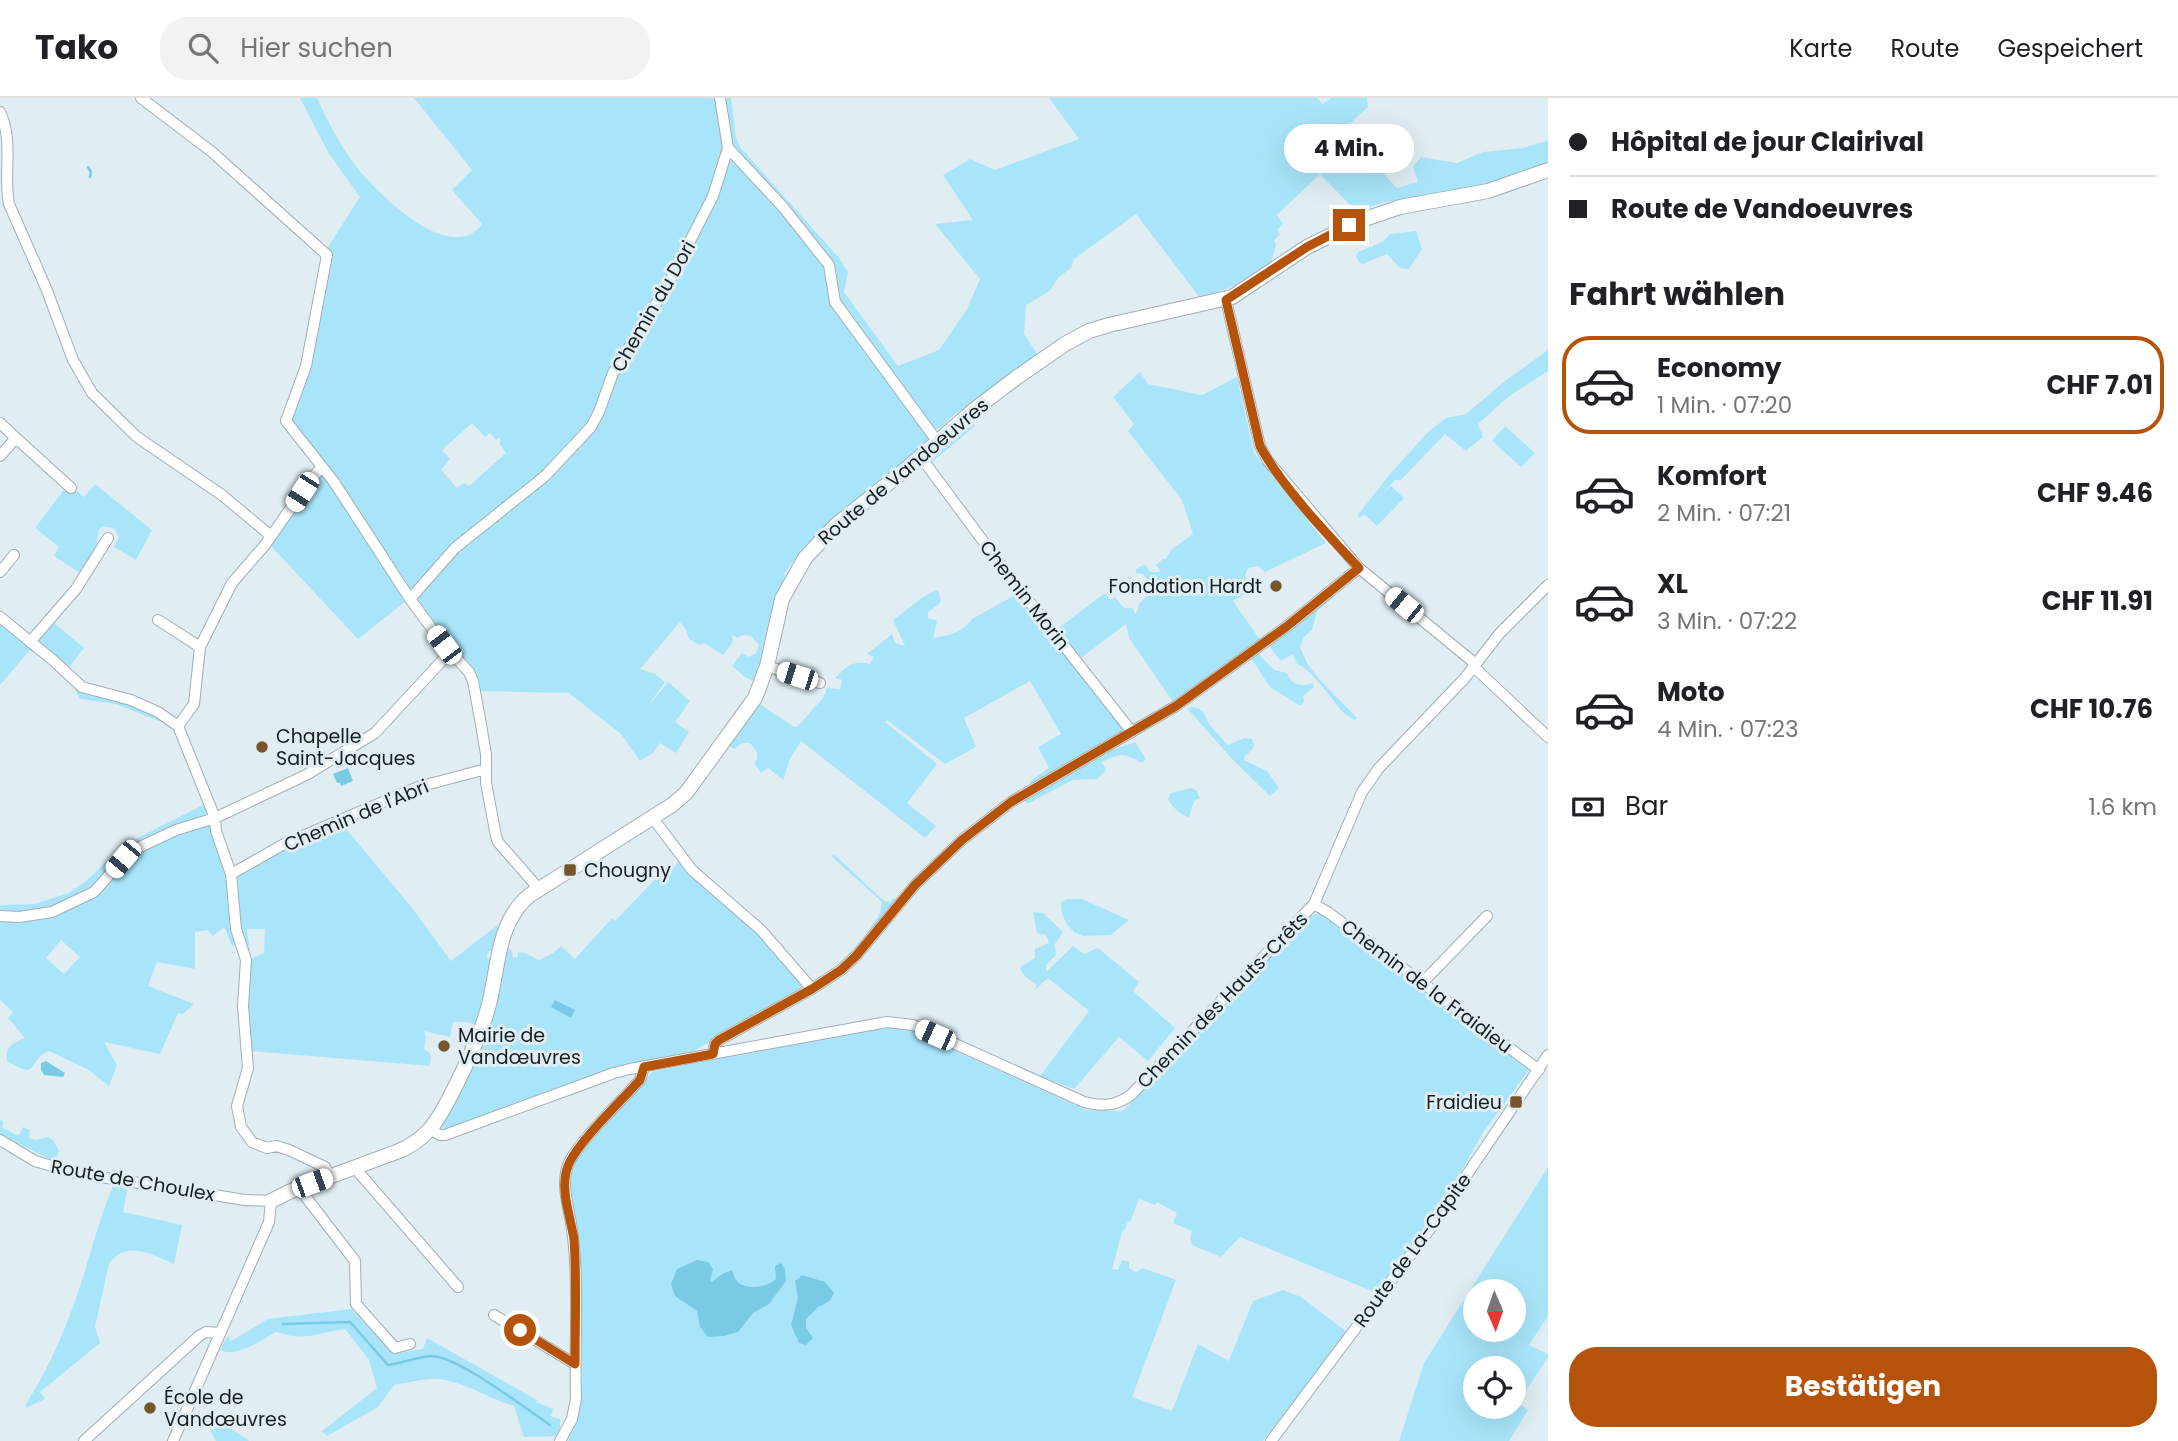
<!DOCTYPE html>
<html lang="de">
<meta charset="utf-8">
<style>
body{margin:0;font-family:Poppins,sans-serif;background:#f2f2f2;color:#202124;height:100vh;display:flex;flex-direction:column;font-size:26px;white-space:nowrap}
*{box-sizing:border-box;margin:0}
p{font-size:23px;color:#757577}
.icon{flex:none;width:38px;height:38px;fill:none;stroke:currentColor;stroke-width:2;stroke-linecap:round;stroke-linejoin:round}
.map{position:relative;flex:1;overflow:hidden}
.drawer{display:flex;flex-direction:column;background:#fff;width:630px}
.drawer>*{flex:none}
.top-card{display:grid;align-content:center;height:154px;padding:0 21px;background:#fff}
.needle{width:46px;rotate:178deg}
.fabs{position:absolute;left:1463px;top:1181px;display:grid;gap:14px}
.fabs a{display:grid;place-items:center;width:63px;height:63px;border-radius:50%;background:#fff;box-shadow:0 7px 28px #0002;font-size:35px}
.end{position:absolute;width:32px;height:32px;margin:-16px;border:9px solid #b45309;background:#fff;box-shadow:0 0 0 4px #fff}
.from{border-radius:50%}
.bubble{position:absolute;height:49px;border-radius:24px;background:#fff;box-shadow:0 7px 28px #0002;font-size:23px;font-weight:700;line-height:49px;text-align:center}
.car{position:absolute;width:21px;height:42px;margin:-21px -10px;border-radius:9px;box-shadow:0 0 5px 2px #0007;background:linear-gradient(#fff 24%,#345 0 40%,#fff 0 76%,#345 0 86%,#fff 0)}
.top-card b{display:flex;align-items:center;gap:24px;height:66px;font-size:26px}
.top-card b+b{border-top:2px solid #e0e0e0}
.top-card i{width:18px;height:18px;background:#202124}
ul{padding:0;list-style:none}
li{display:flex;align-items:center;gap:21px;height:98px;margin:0 14px 10px;padding:0 7px;border:4px solid transparent;border-radius:28px}
li div{flex:1}
li b{display:block;font-size:26px}
li em{font-style:normal;font-weight:700}
li.on{border-color:#b45309}
li>.icon{width:63px;height:63px;stroke-width:1.5}
h2{padding:0 21px;font-size:32px;line-height:84px}
.pay{display:flex;align-items:center;gap:18px;height:77px;padding:0 21px;font-size:26px}
.pay p{margin-inline-start:auto}
.action{display:flex;gap:14px;margin-top:auto;padding:14px 21px}
.action a{flex:1;height:80px;border-radius:28px;background:#b45309;color:#fff;font-size:28px;font-weight:700;line-height:80px;text-align:center}
header{display:flex;align-items:center;gap:42px;box-sizing:border-box;height:98px;padding:0 35px;background:#fff;border-bottom:2px solid #e0e0e0}
header strong{font-size:33px}
nav{display:flex;gap:38px;margin-inline-start:auto;font-size:24px}
.search{width:490px;height:63px;background:#f2f2f2;display:flex;align-items:center;gap:18px;box-sizing:border-box;padding:0 24px;border-radius:28px;color:#757577;font-size:26px}
main{display:flex;flex:1;min-height:0}
.map>svg:first-child{display:block}
.green{fill:#a9e5fa;fill-rule:evenodd}
.water{fill:#7acae6}
.lines{fill:none;stroke-linecap:round;stroke-linejoin:round}
.stream{stroke:#7acae6;stroke-width:2.5}
.minor-casing{stroke:#a1aeb3;stroke-width:12}
.major-casing{stroke:#a1aeb3;stroke-width:16}
.minor{stroke:#fff;stroke-width:10}
.major{stroke:#fff;stroke-width:14}
.route{stroke:#b45309;stroke-width:9}
.poi-dot{fill:#77562c;stroke:#e0eef3;stroke-width:2.5}
.labels{text-anchor:middle;stroke-width:6;stroke-linejoin:round;paint-order:stroke}
.street-label{font-size:19px;fill:#181d1f;stroke:#e0eef3}
.poi-label{font-size:19px;fill:#181d1f;stroke:#e0eef3;text-anchor:start}
</style>
<header>
<strong>Tako</strong>
<div class="search"><svg class="icon" aria-label="search" viewBox="0 0 24 24"><circle cx="10" cy="10" r="6"/><path d="M15 15l6 6"/></svg>Hier suchen</div>
<nav><a>Karte</a><a>Route</a><a>Gespeichert</a></nav>
</header>
<main>
<div class="map">
<svg width="1548" height="1343" viewBox="0 0 1548 1343">
<rect width="100%" height="100%" fill="#e0eef3"/>
<!-- green -->
<path class="green" d="M300,0H317C328,23 339,46 355,67C375,93 451,170 482,126L452,92L472,72L414,0H716L723,53L711,95L647,215L611,268L591,321L544,374L463,438L414,490L408,492L288,322L302,292L326,152L360,99L329,56ZM472,325L485,339L490,335L496,342L499,340L501,343L499,345L506,355L469,388L464,385L457,390L441,372L450,361L442,352Z
M724,0H731L736,39L740,49L840,161L848,174L844,194L898,268L939,252L967,211L980,181L935,126L973,122L943,77L970,61L995,72L1079,41L1049,0H1317L1323,6L1331,0H1367L1368,9L1343,32L1397,90L1418,84L1413,69L1421,59L1457,65L1483,54L1524,50L1548,42V66L1471,90L1385,104L1369,109L1337,126L1331,121L1339,114L1342,116L1350,107L1320,76L1277,117L1283,126L1277,132L1280,136L1274,142L1276,147L1271,165L1231,189L1200,200L1136,116L1074,161L1071,170L1058,180L1050,193L1026,207L1024,236L1038,257L950,320L943,328L934,333L837,200V175L807,132L735,51L732,45Z
M733,62L791,123L826,168L828,194L931,341C883,383 819,424 784,476L786,478L771,515L755,583L746,580L732,568L742,555L749,559L756,555L759,547L751,538L742,537L738,540L732,537L733,544L723,557L704,545L700,547L689,541L686,532L680,524L640,571L655,576L665,584L647,609L668,584L690,603L675,624L689,634L676,655L660,645L653,655L640,663L621,636L569,595L479,593L472,571L442,536L418,501L420,495L456,454L588,340L615,282L643,233L729,63Z
M1416,133L1422,151L1409,171L1400,170L1387,156L1363,166L1359,164L1356,158L1358,154L1384,143L1390,136Z
M1548,252V273L1508,299L1478,326L1483,339L1466,353L1445,336L1401,382H1395L1383,395L1391,388L1404,400L1377,428L1364,416L1360,420L1357,418L1390,376L1428,334L1446,320L1466,316L1505,283Z
M1140,274L1148,286L1202,297L1237,279L1254,355L1326,445L1265,474L1258,468L1248,470L1245,478L1249,485L1245,496L1233,503L1261,543L1174,605L1129,540L1126,526L1078,562L1056,532L1105,495L1110,502L1115,499L1124,510H1133L1135,516L1138,512L1139,506L1154,491L1143,476L1136,475V471L1145,466L1150,474H1161L1156,467L1163,461H1166L1172,451L1193,436L1182,402L1128,333L1134,326L1113,299Z
M971,323L975,328L931,365L929,361Z
M1505,328L1535,355L1521,369L1492,343Z
M319,379L326,380L406,503L358,541L270,447Z
M95,386L152,432L136,462L114,449L119,440L115,431C93,423 100,439 96,450C93,459 87,468 83,477L54,458L59,449L35,430L66,389L74,391L84,399Z
M935,493H938L941,501L940,505L928,514V520L937,523L933,540C948,538 963,534 972,521L1019,495L1126,632L1031,687L1029,684L1049,670L1038,649L1061,636L1030,583L964,620L976,649L945,666L887,622L885,624L937,666L907,705L936,728L925,740L801,643L790,661L783,682L768,670L761,675L754,665L757,662V654L750,645H742L734,651L729,648L757,604L794,629H797L823,600L827,590L840,591L842,582L835,580C847,568 853,562 870,566L874,559L867,556L892,536L895,545L905,548L893,522C907,513 919,499 935,493Z
M1332,497L1334,499L1317,513L1312,532L1304,539L1300,549L1307,565L1319,581L1357,620L1354,622C1350,619 1344,616 1341,612C1332,601 1309,569 1297,566L1293,556L1281,563L1268,547Z
M53,524L84,550L67,572L36,542Z
M0,526L49,564L79,593L87,597L106,599L159,617L166,626L116,606L80,601C72,580 47,565 30,552L0,587Z
M1258,555L1274,572L1287,575C1292,587 1300,590 1312,585L1314,589L1303,598L1304,604L1300,608L1270,589L1251,560Z
M1194,609L1203,613L1209,626L1228,647L1244,640L1252,641L1254,647L1252,652L1244,659V662L1267,673L1279,690L1270,698L1231,660L1187,610Z
M1135,644L1146,661L1142,665C1124,655 1121,655 1102,664L1106,672L1098,681L1073,682L1027,706L1025,702L1107,654Z
M1191,690L1196,692L1200,700L1194,703L1189,719C1182,718 1170,707 1168,701L1171,695Z
M205,706L207,717L142,746L92,791L40,815L0,814V807L35,806L69,795L87,782L126,746Z
M210,726L227,775L236,846L232,848L224,829L213,838L207,832L195,834V871L157,864L148,888L194,906L183,916L178,915L160,956L104,944L117,967L109,988L87,971L49,953C26,962 42,984 7,963C4,948 14,945 25,940L8,920L13,914L0,902V822H28L95,796L126,760L177,734ZM61,842L80,859L64,876L46,860Z
M342,726L413,811L451,863L499,826L493,853H488L487,860L492,862L477,927L467,924H453L450,939L424,933L426,940L424,951L431,956L430,968L250,953L248,898L250,861L264,855L265,831H247L250,853L247,855L240,823L237,781L240,775L277,753Z
M834,756L884,803L890,804L893,800L895,801L864,840L880,815L882,804L831,758Z
M679,762L737,813L806,891L686,957L448,1032L443,1031L441,1026L495,909L508,851L512,853L513,860L518,859V854L525,855L539,862L553,855L561,848L575,861L612,820L615,823L667,769L673,771Z
M1066,801H1082L1129,822L1111,837L1083,838L1074,834L1066,825L1062,815L1061,805Z
M1033,814L1043,815L1063,834L1055,846L1056,857L1046,867V874L1073,848L1084,856L1098,850L1139,884L1133,893L1175,930L1148,963L1119,939L1074,991L1040,978L1089,913L1048,880L1035,892L1037,886C1029,883 1022,877 1020,869L1035,860V851L1049,845L1046,837L1037,835Z
M1318,816L1328,820L1529,972L1484,1033L1453,1088L1377,1195L1240,1139L1221,1159L1192,1147L1190,1140L1192,1133L1173,1125L1177,1115L1157,1104L1155,1107L1139,1101L1130,1124L1128,1123L1125,1132L1123,1131L1112,1171L1118,1172L1122,1162L1129,1164V1170L1136,1174L1143,1170L1176,1182L1132,1299L1172,1313L1198,1246L1229,1263L1253,1203L1283,1192L1301,1199L1347,1234L1263,1343H568C587,1307 582,1267 581,1228C581,1206 582,1185 581,1164C579,1129 559,1085 581,1055L652,974L879,929L907,931L1086,1012L1123,1013L1308,817Z
M0,1021L4,1024L2,1029L16,1037L20,1036L23,1029L30,1032L29,1040L36,1042L48,1039L53,1042L59,1053L55,1064L0,1036Z
M1548,1069V1218L1529,1247L1548,1256V1259L1518,1305L1528,1312L1509,1343H1399L1424,1265ZM1475,1194H1514V1232H1475ZM1475,1270H1514V1309H1475Z
M113,1088H128L123,1114L182,1127L174,1166C153,1157 126,1141 109,1166L95,1229L100,1245L40,1294L45,1301L26,1310V1306C52,1265 70,1221 84,1176C93,1146 101,1117 113,1088Z
M351,1211L394,1256L423,1251L427,1240L537,1302L536,1304L553,1311L551,1318L560,1321V1338L524,1339L514,1308C489,1301 465,1284 439,1281C425,1280 408,1285 394,1287L378,1309L327,1338L322,1333L377,1290L369,1262L345,1231C316,1235 306,1244 276,1234C261,1242 237,1260 220,1252L228,1238L231,1243L268,1221Z
M217,1322L247,1341L249,1343H216L210,1332Z"/>
<!-- water -->
<path class="water" d="M348,670L353,683L341,688L340,685H337L333,676Z
M555,902L575,912L571,920L551,909Z
M46,963L65,975L63,979L44,977L41,972V965Z
M697,1162L708,1164L713,1171L710,1182L712,1184L722,1176L732,1172C734,1176 734,1180 737,1183C745,1193 768,1189 776,1181L775,1168L781,1165L785,1171L786,1183L769,1206L753,1215L738,1234L724,1238L708,1239L700,1229L697,1213L675,1198L671,1186L677,1171Z
M802,1177L825,1184L834,1195L830,1203L818,1209L806,1221V1230L813,1240L806,1247L799,1245L791,1227L798,1200L795,1183Z"/>
<g class="lines">
<!-- stream -->
<path class="stream" d="M88,69L91,74L90,79
M283,1226L350,1224L388,1267C402,1265 418,1259 431,1258C458,1258 526,1311 550,1327"/>
<!-- minor casing -->
<g class="minor-casing">
<path id="minor" d="M141,0L212,54L327,157L306,268L286,323L334,384L410,501L444,547L469,574L473,583L480,621L486,656V685L496,738L498,744L539,791
M720,0L728,50L783,109L829,167L835,204L937,343
M0,14C14,43 3,75 9,106L46,190L73,262L92,295L137,339L222,397L271,438
M1226,202L1260,348L1268,363L1359,470L1472,563L1476,571L1548,639
M0,325L16,340L0,358
M16,340L71,390
M920,358L1006,474L1132,634
M0,474L14,457
M410,501L455,450L545,378L591,329L599,314L613,275L667,188L713,98L728,50
M0,519L54,563L82,589L131,602L158,614L178,628L215,720L216,733L231,776L236,831L246,862L243,908L248,970L237,1008L241,1029L252,1044L267,1050L276,1048L289,1052L325,1069L330,1078
M158,522L200,549
M30,544L76,491L108,440
M767,568L820,585
M178,628L194,606L200,549L232,485L265,447L311,381L322,369
M652,719L692,772L761,832L812,891
M231,776L286,745L418,689L486,671
M1314,806L1329,815L1539,972
M0,818L19,819L52,814L94,794L128,756L142,748L176,732L215,720L306,677L375,635L451,553
M1423,884L1487,818
M713,956L715,946L719,942L812,891L841,872L856,858L915,787L962,742L1011,704L1176,608L1286,529L1359,470
M430,1031L440,1037H445L614,975L630,971L887,924L913,927L1084,1004C1102,1009 1117,1008 1132,996L1314,806L1362,694L1379,670L1464,581L1500,535L1548,487
M0,1042L35,1063L76,1075L245,1102L271,1103L269,1124L173,1343
M354,1069L458,1189
M299,1090L355,1163L356,1206L395,1250L410,1246
M494,1217L575,1266
M84,1343L199,1238L206,1234L220,1235
M560,1343L572,1321L576,1301C574,1245 580,1179 571,1125C568,1107 561,1086 568,1067C577,1045 622,1002 640,982L644,969
M1271,1343L1430,1131L1548,957"/>
</g>
<!-- major casing -->
<g class="major-casing">
<path id="major" d="M271,1103L291,1093L399,1053C411,1048 421,1041 430,1031C447,1011 481,937 488,910C499,871 496,824 530,797L672,707L686,695L755,600L767,568L782,501L805,460L836,427L905,372L975,311L1016,280L1065,246L1089,233L1109,227L1232,199L1307,149L1362,122L1400,109L1488,93L1548,72"/>
</g>
<!-- minor -->
<use href="#minor" class="minor"/>
<!-- major -->
<use href="#major" class="major"/>
</g>
<g class="lines">
<!-- route -->
<path class="route" d="M520,1232L575,1266C575,1225 577,1183 574,1142C571,1119 559,1091 568,1068C576,1046 622,1002 640,982L644,969L713,956L715,946L719,942L812,891L841,872L856,858L915,787L962,742L1011,704L1176,608L1286,529L1359,470C1327,436 1282,389 1260,348L1226,202L1307,149L1349,127"/>
</g>
<!-- markers -->
<g class="poi-dot">
<circle cx="1276" cy="488" r="7"/>
<circle cx="262" cy="649" r="7"/>
<rect x="563" y="765" width="14" height="14" rx="3.5"/>
<circle cx="444" cy="948" r="7"/>
<rect x="1509" y="997" width="14" height="14" rx="3.5"/>
<circle cx="150" cy="1310" r="7"/>
</g>
<g class="labels">
<!-- street labels -->
<g class="street-label">
<text transform="translate(653 208) rotate(-60)" y="7">Chemin du Dori</text>
<text transform="translate(903 373) rotate(-40)" y="7">Route de Vandoeuvres</text>
<text transform="translate(1025 497) rotate(52)" y="7">Chemin Morin</text>
<text transform="translate(356 717) rotate(-23)" y="7">Chemin de l'Abri</text>
<text transform="translate(1427 888) rotate(37)" y="7">Chemin de la Fraidieu</text>
<text transform="translate(1222 902) rotate(-46)" y="7">Chemin des Hauts-Crêts</text>
<text transform="translate(133 1082) rotate(10)" y="7">Route de Choulex</text>
<text transform="translate(1412 1152) rotate(-54)" y="7">Route de La-Capite</text>
</g>
<!-- poi labels -->
<g class="poi-label">
<text x="1262" y="495" text-anchor="end">Fondation Hardt</text>
<text x="276" y="645">Chapelle<tspan x="276" dy="22">Saint-Jacques</tspan></text>
<text x="584" y="779">Chougny</text>
<text x="458" y="944">Mairie de<tspan x="458" dy="22">Vandœuvres</tspan></text>
<text x="1502" y="1011" text-anchor="end">Fraidieu</text>
<text x="164" y="1306">École de<tspan x="164" dy="22">Vandœuvres</tspan></text>
</g>
</g>
</svg>
<div class="fabs">
<a><svg class="needle" viewBox="-14 -14 28 28"><path d="M0-13l5 13h-10z" fill="#e53935"/><path d="M0 13l5-13h-10z" fill="#757577"/></svg></a>
<a><svg class="icon" aria-label="locate" viewBox="0 0 24 24"><circle cx="12" cy="12" r="6"/><path d="M12 2v4M12 18v4M2 12h4M18 12h4"/></svg></a>
</div>
<i class="end from" style="left:520px;top:1232px"></i>
<i class="end" style="left:1349px;top:127px"></i>
<div class="bubble" style="left:1284px;top:26px;width:130px">4 Min.</div>
<i class="car" style="left:302px;top:394px;rotate:213deg"></i>
<i class="car" style="left:1404px;top:507px;rotate:309deg"></i>
<i class="car" style="left:444px;top:547px;rotate:323deg"></i>
<i class="car" style="left:797px;top:578px;rotate:288deg"></i>
<i class="car" style="left:123px;top:761px;rotate:220deg"></i>
<i class="car" style="left:935px;top:937px;rotate:294deg"></i>
<i class="car" style="left:312px;top:1085px;rotate:70deg"></i>
</div>
<section class="drawer">
<div class="top-card">
<b><i class="from"></i>Hôpital de jour Clairival</b>
<b><i></i>Route de Vandoeuvres</b>
</div>
<h2>Fahrt wählen</h2>
<ul>
<li class="on"><svg class="icon" aria-label="car" viewBox="0 0 24 24"><path d="M5 17H2v-5l4-1 3-4h7l3 4 3 1v5h-3M9 17h6M6 11h13"/><circle cx="7" cy="17" r="2"/><circle cx="17" cy="17" r="2"/></svg><div><b>Economy</b><p>1 Min. · 07:20</p></div><em>CHF 7.01</em></li>
<li><svg class="icon" aria-label="car" viewBox="0 0 24 24"><path d="M5 17H2v-5l4-1 3-4h7l3 4 3 1v5h-3M9 17h6M6 11h13"/><circle cx="7" cy="17" r="2"/><circle cx="17" cy="17" r="2"/></svg><div><b>Komfort</b><p>2 Min. · 07:21</p></div><em>CHF 9.46</em></li>
<li><svg class="icon" aria-label="car" viewBox="0 0 24 24"><path d="M5 17H2v-5l4-1 3-4h7l3 4 3 1v5h-3M9 17h6M6 11h13"/><circle cx="7" cy="17" r="2"/><circle cx="17" cy="17" r="2"/></svg><div><b>XL</b><p>3 Min. · 07:22</p></div><em>CHF 11.91</em></li>
<li><svg class="icon" aria-label="car" viewBox="0 0 24 24"><path d="M5 17H2v-5l4-1 3-4h7l3 4 3 1v5h-3M9 17h6M6 11h13"/><circle cx="7" cy="17" r="2"/><circle cx="17" cy="17" r="2"/></svg><div><b>Moto</b><p>4 Min. · 07:23</p></div><em>CHF 10.76</em></li>
</ul>
<div class="pay"><svg class="icon" aria-label="cash" viewBox="0 0 24 24"><path d="M3 7h18v10H3z"/><circle cx="12" cy="12" r="2"/></svg>Bar<p>1.6 km</p></div>
<div class="action"><a>Bestätigen</a></div>
</section>
</main>
